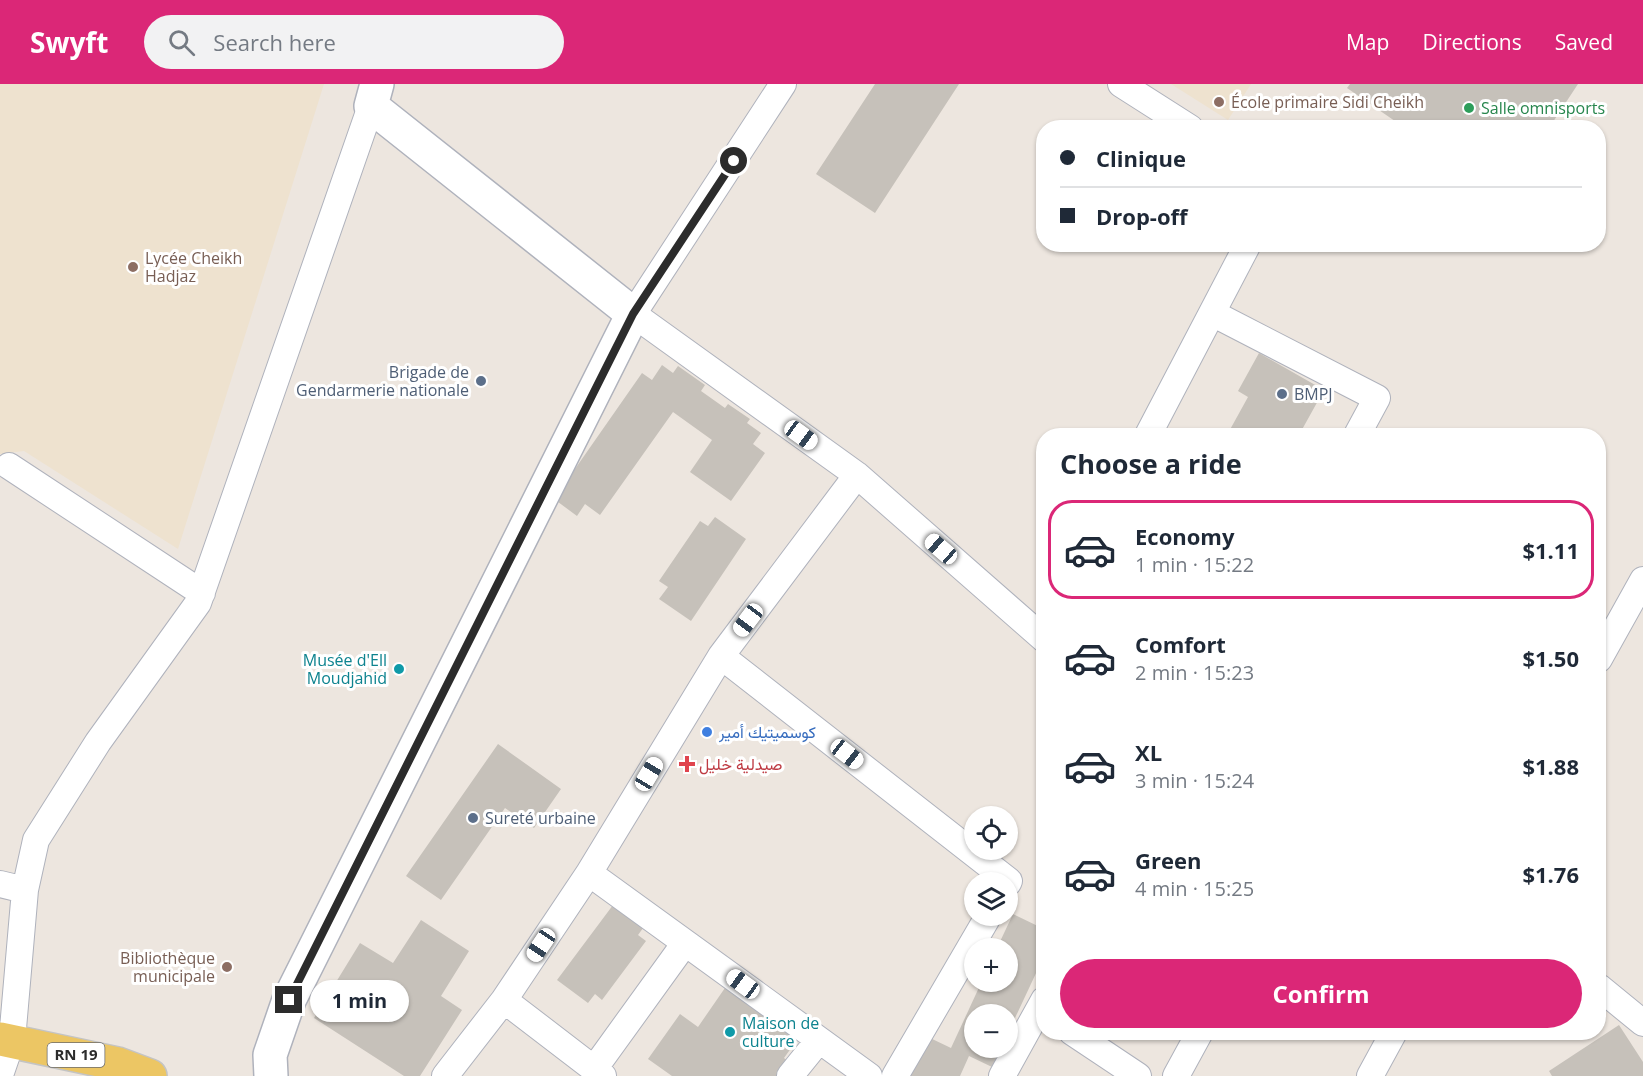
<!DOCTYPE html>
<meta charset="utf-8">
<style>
body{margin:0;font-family:"Open Sans",Vazirmatn,sans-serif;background:#f2f2f3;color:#1f2937;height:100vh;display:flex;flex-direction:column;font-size:22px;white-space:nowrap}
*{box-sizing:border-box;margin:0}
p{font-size:20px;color:#747a83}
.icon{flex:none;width:33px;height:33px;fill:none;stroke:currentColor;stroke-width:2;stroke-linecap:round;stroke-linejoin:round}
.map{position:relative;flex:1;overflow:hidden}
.panel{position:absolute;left:1036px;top:344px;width:570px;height:612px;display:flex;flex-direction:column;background:#fff;border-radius:24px;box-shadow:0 2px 4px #0004}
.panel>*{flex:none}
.top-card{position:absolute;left:1036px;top:36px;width:570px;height:132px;border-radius:24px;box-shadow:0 2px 4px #0004;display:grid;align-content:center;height:132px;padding:0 24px;background:#fff}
.controls{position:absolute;left:964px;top:722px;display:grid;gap:12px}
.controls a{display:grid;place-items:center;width:54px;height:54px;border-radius:50%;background:#fff;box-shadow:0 2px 4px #0004;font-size:30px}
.end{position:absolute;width:27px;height:27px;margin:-14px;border:8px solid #2c2c2c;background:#fff;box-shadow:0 0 0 3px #fff}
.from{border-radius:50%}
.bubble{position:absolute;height:42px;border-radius:21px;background:#fff;box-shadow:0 2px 4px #0004;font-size:20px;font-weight:700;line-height:42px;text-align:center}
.car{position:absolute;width:18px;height:36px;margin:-18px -9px;border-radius:8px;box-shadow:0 0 4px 2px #0007;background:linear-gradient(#fff 24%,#345 0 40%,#fff 0 76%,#345 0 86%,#fff 0)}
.top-card b{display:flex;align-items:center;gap:21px;height:57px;font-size:22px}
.top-card b+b{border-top:2px solid #e0e1e3}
.top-card i{width:15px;height:15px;background:#1f2937}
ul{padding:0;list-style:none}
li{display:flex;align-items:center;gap:18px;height:99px;margin:0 12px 9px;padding:0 12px;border:3px solid transparent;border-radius:24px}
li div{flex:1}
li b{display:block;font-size:22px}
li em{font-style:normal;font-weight:700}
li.current{border-color:#db2777}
li>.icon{width:54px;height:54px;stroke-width:1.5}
h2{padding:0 24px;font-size:27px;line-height:72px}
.cta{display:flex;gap:12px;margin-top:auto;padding:12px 24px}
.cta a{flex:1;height:69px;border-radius:36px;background:#db2777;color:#fff;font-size:24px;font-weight:700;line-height:69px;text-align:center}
header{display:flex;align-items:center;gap:36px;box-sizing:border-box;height:84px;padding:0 30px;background:#db2777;color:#fff}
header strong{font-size:28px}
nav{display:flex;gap:33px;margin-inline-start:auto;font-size:21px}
.search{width:420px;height:54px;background:#f2f2f3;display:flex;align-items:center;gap:15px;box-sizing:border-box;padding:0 21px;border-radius:33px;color:#747a83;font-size:22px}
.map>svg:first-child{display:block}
.education{fill:#eee2cf}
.building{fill:#c6c1ba}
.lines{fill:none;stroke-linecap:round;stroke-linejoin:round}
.minor-casing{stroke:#afb2bc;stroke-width:28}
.secondary-casing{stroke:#afb2bc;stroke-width:36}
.primary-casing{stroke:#c4c4c4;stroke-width:36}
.minor{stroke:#fff;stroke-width:26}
.secondary{stroke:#fff;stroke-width:33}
.primary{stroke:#ecc664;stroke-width:33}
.route{stroke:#2c2c2c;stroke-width:8}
.education-dot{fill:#8d6e63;stroke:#fff;stroke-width:2}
.leisure-dot{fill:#2e9e5b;stroke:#fff;stroke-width:2}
.service-dot{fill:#5c6f8a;stroke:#fff;stroke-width:2}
.culture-dot{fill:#0f9aa8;stroke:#fff;stroke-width:2}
.shop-dot{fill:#3f7fe0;stroke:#fff;stroke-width:2}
.health-dot{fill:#e0444e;stroke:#fff;stroke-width:2}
.labels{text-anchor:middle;stroke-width:6;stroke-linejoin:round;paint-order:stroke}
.shield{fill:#fff;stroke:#6b6b6b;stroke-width:1.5}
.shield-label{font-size:15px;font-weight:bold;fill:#2c2c2c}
.education-label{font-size:16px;fill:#785e54;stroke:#fff;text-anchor:start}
.leisure-label{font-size:16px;fill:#27864d;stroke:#fff;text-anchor:start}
.service-label{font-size:16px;fill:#4e5e75;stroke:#fff;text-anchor:start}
.culture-label{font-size:16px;fill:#0d838f;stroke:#fff;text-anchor:end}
.shop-label{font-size:16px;fill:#366cbe;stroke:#fff;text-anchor:start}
.health-label{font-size:16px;fill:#be3a42;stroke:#fff;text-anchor:start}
</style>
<header>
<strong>Swyft</strong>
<div class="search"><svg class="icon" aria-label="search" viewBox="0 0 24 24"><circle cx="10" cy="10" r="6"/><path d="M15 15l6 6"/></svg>Search here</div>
<nav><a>Map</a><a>Directions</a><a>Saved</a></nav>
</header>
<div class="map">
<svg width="1643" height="992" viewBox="0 0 1643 992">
<rect width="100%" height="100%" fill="#ede6df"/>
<!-- education -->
<path class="education" d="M0,0H324L178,465L24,367L0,370Z
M1171,0H1251L1228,36Z"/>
<!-- building -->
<path class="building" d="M875,0H959L875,129L816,90Z
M1350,0H1578L1549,44H1405L1347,4Z
M1259,269L1324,306L1299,351H1227L1248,313L1238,307Z
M662,281L673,289L678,282L705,301L701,307L725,324L728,320L750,335L747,339L761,349L753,360L765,369L731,417L690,388L712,356L673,328L600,431L585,420L577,432L554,415L642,289L652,296Z
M715,433L746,455L691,537L659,515L668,503L659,497L700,437L708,442Z
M498,660L561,705L534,744L505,724L441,816L406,792Z
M616,817L646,840L638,851L646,857L602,916L595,910L588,919L557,896Z
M1013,830L1044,845V872L1008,949V930H975V963H1001L992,983L969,972L960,992H909L928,953L951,964L982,897H1008V864H997Z
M421,836L469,867L441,912L462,926L420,992H404L314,934L360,859L393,879Z
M727,901L799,953L784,974L789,978L779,992H672L648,975L680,930L698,943Z
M1619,941L1643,978V992H1552L1549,987Z"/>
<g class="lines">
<!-- minor casing -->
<g class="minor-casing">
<path id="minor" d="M783,0L633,230L857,391L1044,555
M1121,0L1190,44
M1212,229L1377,314L1357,351
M1148,351L1248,160
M9,382L202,509
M721,572L1009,797L1008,799
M1599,575L1643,496
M589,789L869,992
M0,800L25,806
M1599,903L1643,939
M504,916L594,985
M1072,948L1138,992
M0,991L12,956L25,806L36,756L98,658L198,519L371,22
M445,992L504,916L589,789L721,572L857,391
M603,992L594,985L685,859
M790,992L819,956
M895,992L989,831
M1002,992L1044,916
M1176,992L1200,948
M1370,992L1394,948"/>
</g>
<!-- secondary casing -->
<g class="secondary-casing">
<path id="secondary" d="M271,992L270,971L289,916L633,230L371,22L377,0"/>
</g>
<!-- primary casing -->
<g class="primary-casing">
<path id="primary" d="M0,955L118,980L150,992"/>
</g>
<!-- minor -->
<use href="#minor" class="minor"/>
<!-- secondary -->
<use href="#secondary" class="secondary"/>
<!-- primary -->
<use href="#primary" class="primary"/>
</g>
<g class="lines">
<!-- route -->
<path class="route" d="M289,916L633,230L734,77"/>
</g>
<!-- markers -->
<g class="education-dot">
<circle cx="1219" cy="18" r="6"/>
<circle cx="133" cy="183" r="6"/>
<circle cx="227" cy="883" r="6"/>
</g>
<circle class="leisure-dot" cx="1469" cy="24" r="6"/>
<g class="service-dot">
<circle cx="481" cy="297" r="6"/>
<circle cx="1282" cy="310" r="6"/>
<circle cx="473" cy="734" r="6"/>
</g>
<g class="culture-dot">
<circle cx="399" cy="585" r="6"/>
<circle cx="730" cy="948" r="6"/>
</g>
<circle class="shop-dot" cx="707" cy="648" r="6"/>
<path class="health-dot" d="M684 671h6v6h6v6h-6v6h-6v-6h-6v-6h6z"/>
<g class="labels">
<!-- shield labels -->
<rect class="shield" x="47.5" y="959" width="57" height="24" rx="4.5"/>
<g class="shield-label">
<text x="76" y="976">RN 19</text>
</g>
<!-- education labels -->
<g class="education-label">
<text x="1231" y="24">École primaire Sidi Cheikh</text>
<text x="145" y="180">Lycée Cheikh<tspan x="145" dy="18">Hadjaz</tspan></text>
<text x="215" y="880" text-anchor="end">Bibliothèque<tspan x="215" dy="18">municipale</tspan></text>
</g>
<!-- leisure labels -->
<g class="leisure-label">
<text x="1481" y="30">Salle omnisports</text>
</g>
<!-- service labels -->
<g class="service-label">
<text x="469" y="294" text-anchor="end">Brigade de<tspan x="469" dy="18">Gendarmerie nationale</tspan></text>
<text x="1294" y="316">BMPJ</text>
<text x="485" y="740">Sureté urbaine</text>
</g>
<!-- culture labels -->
<g class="culture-label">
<text x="387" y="582">Musée d'Ell<tspan x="387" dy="18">Moudjahid</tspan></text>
<text x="742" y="945" text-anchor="start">Maison de<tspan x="742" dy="18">culture</tspan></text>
</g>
<!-- shop labels -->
<g class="shop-label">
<text x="719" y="654">كوسميتيك أمير</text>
</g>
<!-- health labels -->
<g class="health-label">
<text x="699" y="686">صيدلية خليل</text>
</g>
</g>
</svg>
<div class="controls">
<a><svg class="icon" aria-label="locate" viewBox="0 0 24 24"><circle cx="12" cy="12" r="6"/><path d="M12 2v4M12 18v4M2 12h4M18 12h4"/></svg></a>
<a><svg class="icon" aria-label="layers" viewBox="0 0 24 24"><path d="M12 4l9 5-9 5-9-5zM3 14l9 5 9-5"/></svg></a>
<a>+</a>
<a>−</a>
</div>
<i class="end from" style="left:734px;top:77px"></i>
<i class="end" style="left:289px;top:916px"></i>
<div class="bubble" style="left:310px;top:896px;width:99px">1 min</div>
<i class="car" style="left:801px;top:351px;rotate:126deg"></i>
<i class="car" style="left:941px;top:465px;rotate:311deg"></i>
<i class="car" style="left:748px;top:536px;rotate:217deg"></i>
<i class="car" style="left:847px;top:670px;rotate:128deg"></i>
<i class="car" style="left:649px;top:690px;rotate:31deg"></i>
<i class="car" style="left:541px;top:861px;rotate:214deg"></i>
<i class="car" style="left:743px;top:900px;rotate:306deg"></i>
<div class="top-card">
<b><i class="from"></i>Clinique</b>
<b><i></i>Drop-off</b>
</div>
<section class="panel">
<h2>Choose a ride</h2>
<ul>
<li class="current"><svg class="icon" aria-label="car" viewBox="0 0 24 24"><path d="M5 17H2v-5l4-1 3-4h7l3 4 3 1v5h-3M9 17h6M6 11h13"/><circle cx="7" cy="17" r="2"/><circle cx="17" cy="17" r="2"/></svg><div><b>Economy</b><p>1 min · 15:22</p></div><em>$1.11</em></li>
<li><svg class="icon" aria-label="car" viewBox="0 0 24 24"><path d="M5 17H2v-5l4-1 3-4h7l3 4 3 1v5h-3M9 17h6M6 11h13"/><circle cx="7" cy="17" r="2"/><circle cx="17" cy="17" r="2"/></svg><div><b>Comfort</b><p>2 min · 15:23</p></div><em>$1.50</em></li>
<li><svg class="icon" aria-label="car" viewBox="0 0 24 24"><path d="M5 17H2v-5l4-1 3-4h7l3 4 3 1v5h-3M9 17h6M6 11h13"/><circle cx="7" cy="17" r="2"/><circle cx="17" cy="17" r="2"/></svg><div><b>XL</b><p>3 min · 15:24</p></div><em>$1.88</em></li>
<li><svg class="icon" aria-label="car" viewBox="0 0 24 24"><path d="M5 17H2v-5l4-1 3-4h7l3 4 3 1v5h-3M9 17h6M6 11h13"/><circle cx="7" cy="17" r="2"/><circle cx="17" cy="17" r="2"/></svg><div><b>Green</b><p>4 min · 15:25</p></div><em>$1.76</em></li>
</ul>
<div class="cta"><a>Confirm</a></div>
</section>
</div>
